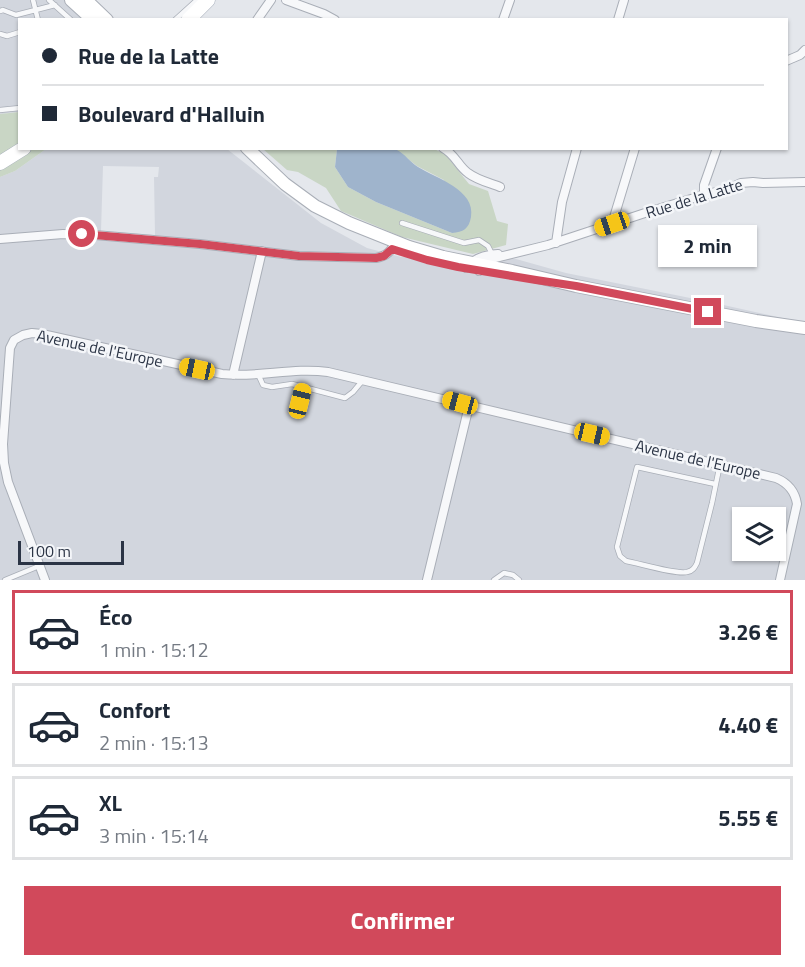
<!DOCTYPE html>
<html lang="fr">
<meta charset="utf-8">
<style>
body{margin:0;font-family:"Titillium Web",sans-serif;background:#f2f2f3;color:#1f2937;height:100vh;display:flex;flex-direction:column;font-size:22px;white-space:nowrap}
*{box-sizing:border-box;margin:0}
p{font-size:20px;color:#747a83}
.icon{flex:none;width:33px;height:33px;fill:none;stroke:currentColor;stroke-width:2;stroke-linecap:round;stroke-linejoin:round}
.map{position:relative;height:580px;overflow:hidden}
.drawer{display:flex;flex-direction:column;background:#fff;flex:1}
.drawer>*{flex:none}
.guide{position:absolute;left:18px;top:18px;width:770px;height:132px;border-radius:0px;box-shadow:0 2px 4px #0004;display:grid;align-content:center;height:132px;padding:0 24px;background:#fff}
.fabs{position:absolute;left:732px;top:507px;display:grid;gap:12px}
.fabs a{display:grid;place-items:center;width:54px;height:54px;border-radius:0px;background:#fff;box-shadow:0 2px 4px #0004;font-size:30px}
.scale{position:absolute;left:18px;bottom:15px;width:106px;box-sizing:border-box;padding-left:6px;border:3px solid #2b3445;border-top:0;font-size:16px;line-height:21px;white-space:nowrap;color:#2b3445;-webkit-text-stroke:4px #f4f6f9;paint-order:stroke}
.end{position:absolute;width:27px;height:27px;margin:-14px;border:8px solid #d1495b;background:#fff;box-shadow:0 0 0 3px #fff}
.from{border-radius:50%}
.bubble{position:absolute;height:42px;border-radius:0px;background:#fff;box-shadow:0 2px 4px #0004;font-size:20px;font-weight:700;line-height:42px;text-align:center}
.car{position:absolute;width:18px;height:36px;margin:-18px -9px;border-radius:8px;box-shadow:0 0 4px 2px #0007;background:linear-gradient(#f5c518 24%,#345 0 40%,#f5c518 0 76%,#345 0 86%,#f5c518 0)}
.guide b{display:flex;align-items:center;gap:21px;height:57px;font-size:22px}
.guide b+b{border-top:2px solid #e0e1e3}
.guide i{width:15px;height:15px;background:#1f2937}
ul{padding:10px 0 0;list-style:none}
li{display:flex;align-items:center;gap:18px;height:84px;margin:0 12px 9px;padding:0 12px;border:3px solid #e0e1e3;border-radius:0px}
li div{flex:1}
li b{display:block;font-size:22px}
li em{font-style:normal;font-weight:700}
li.current{border-color:#d1495b}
li>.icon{width:54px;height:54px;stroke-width:1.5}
.action{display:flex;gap:12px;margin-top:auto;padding:12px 24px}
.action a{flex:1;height:69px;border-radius:0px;background:#d1495b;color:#fff;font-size:24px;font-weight:700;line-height:69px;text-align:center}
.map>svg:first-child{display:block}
.built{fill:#d2d6de;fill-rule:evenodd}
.green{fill:#c9d6c5}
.water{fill:#9fb4cc}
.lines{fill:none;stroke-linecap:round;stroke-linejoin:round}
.service-casing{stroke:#a9aeb7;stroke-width:6}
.minor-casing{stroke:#a9aeb7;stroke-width:10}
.secondary-casing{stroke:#a9aeb7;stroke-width:14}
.primary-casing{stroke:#a3abb8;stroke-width:15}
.service{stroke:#f7f8fa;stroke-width:4.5}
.minor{stroke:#f7f8fa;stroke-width:8}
.secondary{stroke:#fff;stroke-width:12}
.primary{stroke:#fff;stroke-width:14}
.route{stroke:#d1495b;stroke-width:8}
.labels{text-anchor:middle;stroke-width:5;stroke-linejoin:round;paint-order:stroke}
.street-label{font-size:16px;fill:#2b3445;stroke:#f4f6f9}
</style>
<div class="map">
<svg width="805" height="580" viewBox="0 0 805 580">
<rect width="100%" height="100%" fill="#e4e7ec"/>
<!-- built -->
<path class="built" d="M0,0H64L85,19L20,20L19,112L0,114Z
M46,149H227L321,223L367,248L401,257L516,259L566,273L710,302L805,323V580H0V177L15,171ZM103,166L159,167L158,177H154L155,235L101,231ZM742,518H776V550H742Z"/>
<!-- green -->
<path class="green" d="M19,112L20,148L46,149L15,171L0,177V114Z
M263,149H337L335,167L348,187L376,202L452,233L444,180L417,166L395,149H434L445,154L469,184L488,191L497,221L508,224L506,245L473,254L402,237L341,211L326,188L298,172L287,170Z"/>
<!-- water -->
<path class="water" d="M337,149C347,148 391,147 397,150C405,154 410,162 418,167C436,178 476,190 471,217C469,229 463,232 452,233L376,202L348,187L335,167Z"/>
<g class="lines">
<!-- service casing -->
<g class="service-casing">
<path id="service" d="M33,0L38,20
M49,0L71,20
M0,11L3,10L16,15L55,5
M175,20L197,0
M0,34L7,36L20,32
M0,110L20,108
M402,223L464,243L479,240L488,246L492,254
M258,374L263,385L272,387L292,384L345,398L353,392L363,380
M296,414L303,387
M715,484L637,467L617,547L620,556L626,561C638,563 677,575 687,572C693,571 695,567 697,563L712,503L720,464
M5,580L39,566
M494,580L504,573L513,575L519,580"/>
</g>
<!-- minor casing -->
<g class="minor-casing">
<path id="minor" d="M286,0L324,14L335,20
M257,20L271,0
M503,20L510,0
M618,20L624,0
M786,61L800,55L805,50
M443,148C455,154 458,166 468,173C477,180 490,183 500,187
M704,195V185L717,148
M612,224L635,148
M0,239L63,234L95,235L200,244L299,256L376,258C387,256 391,251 396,242
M556,243L562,202L577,148
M466,268C475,258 484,255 498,254
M479,271L485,262L495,258L548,245L648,212L704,195L728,189L741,183L753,182L763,183L805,182
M233,375L262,251
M45,580L8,482L4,463L3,444L10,348L14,340L23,335L32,333L42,334L222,374C258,378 293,367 328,372L776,478C788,483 795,491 797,504L780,580
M427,580L469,406"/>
</g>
<!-- secondary casing -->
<g class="secondary-casing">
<path id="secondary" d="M71,0L93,20
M86,0L107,20
M247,148L285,184L315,206L349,223L409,247L443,257L512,271L576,286L756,321L805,328"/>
</g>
<!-- primary casing -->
<g class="primary-casing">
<path id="primary" d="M188,20L208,0
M0,163L24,148"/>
</g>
<!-- service -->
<use href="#service" class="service"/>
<!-- minor -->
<use href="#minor" class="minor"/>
<!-- secondary -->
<use href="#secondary" class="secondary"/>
<!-- primary -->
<use href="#primary" class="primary"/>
</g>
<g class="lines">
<!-- route -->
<path class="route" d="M82,234L200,244L299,256L376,258L384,256L392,249L427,260L458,267L536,280L576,286L708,312"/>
</g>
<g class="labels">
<!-- street labels -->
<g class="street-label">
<text transform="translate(694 198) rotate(-17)" y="6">Rue de la Latte</text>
<text transform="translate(100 348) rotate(12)" y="6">Avenue de l'Europe</text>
<text transform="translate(698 459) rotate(13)" y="6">Avenue de l'Europe</text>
</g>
</g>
</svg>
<div class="fabs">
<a><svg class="icon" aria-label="layers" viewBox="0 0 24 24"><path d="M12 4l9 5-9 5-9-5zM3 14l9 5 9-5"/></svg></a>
</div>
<div class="scale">100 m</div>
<i class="end from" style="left:82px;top:234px"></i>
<i class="end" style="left:708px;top:312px"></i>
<div class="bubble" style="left:658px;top:225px;width:99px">2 min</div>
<i class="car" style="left:612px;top:224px;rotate:251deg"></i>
<i class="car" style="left:197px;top:369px;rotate:282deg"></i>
<i class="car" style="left:300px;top:401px;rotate:14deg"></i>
<i class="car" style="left:460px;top:403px;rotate:285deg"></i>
<i class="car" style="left:592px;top:434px;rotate:103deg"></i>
<div class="guide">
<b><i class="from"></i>Rue de la Latte</b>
<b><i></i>Boulevard d'Halluin</b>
</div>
</div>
<section class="drawer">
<ul>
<li class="current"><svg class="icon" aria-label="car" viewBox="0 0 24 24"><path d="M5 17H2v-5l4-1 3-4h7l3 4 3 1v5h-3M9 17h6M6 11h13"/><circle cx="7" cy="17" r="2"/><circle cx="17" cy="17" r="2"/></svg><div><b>Éco</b><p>1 min · 15:12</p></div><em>3.26 €</em></li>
<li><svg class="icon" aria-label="car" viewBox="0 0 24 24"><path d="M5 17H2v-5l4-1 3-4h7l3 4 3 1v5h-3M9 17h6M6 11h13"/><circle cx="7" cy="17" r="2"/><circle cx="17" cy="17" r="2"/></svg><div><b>Confort</b><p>2 min · 15:13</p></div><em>4.40 €</em></li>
<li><svg class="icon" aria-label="car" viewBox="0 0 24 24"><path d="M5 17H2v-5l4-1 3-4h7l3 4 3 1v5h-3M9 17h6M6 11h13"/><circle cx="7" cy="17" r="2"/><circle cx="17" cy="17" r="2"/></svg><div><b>XL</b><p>3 min · 15:14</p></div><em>5.55 €</em></li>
</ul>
<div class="action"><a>Confirmer</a></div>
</section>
